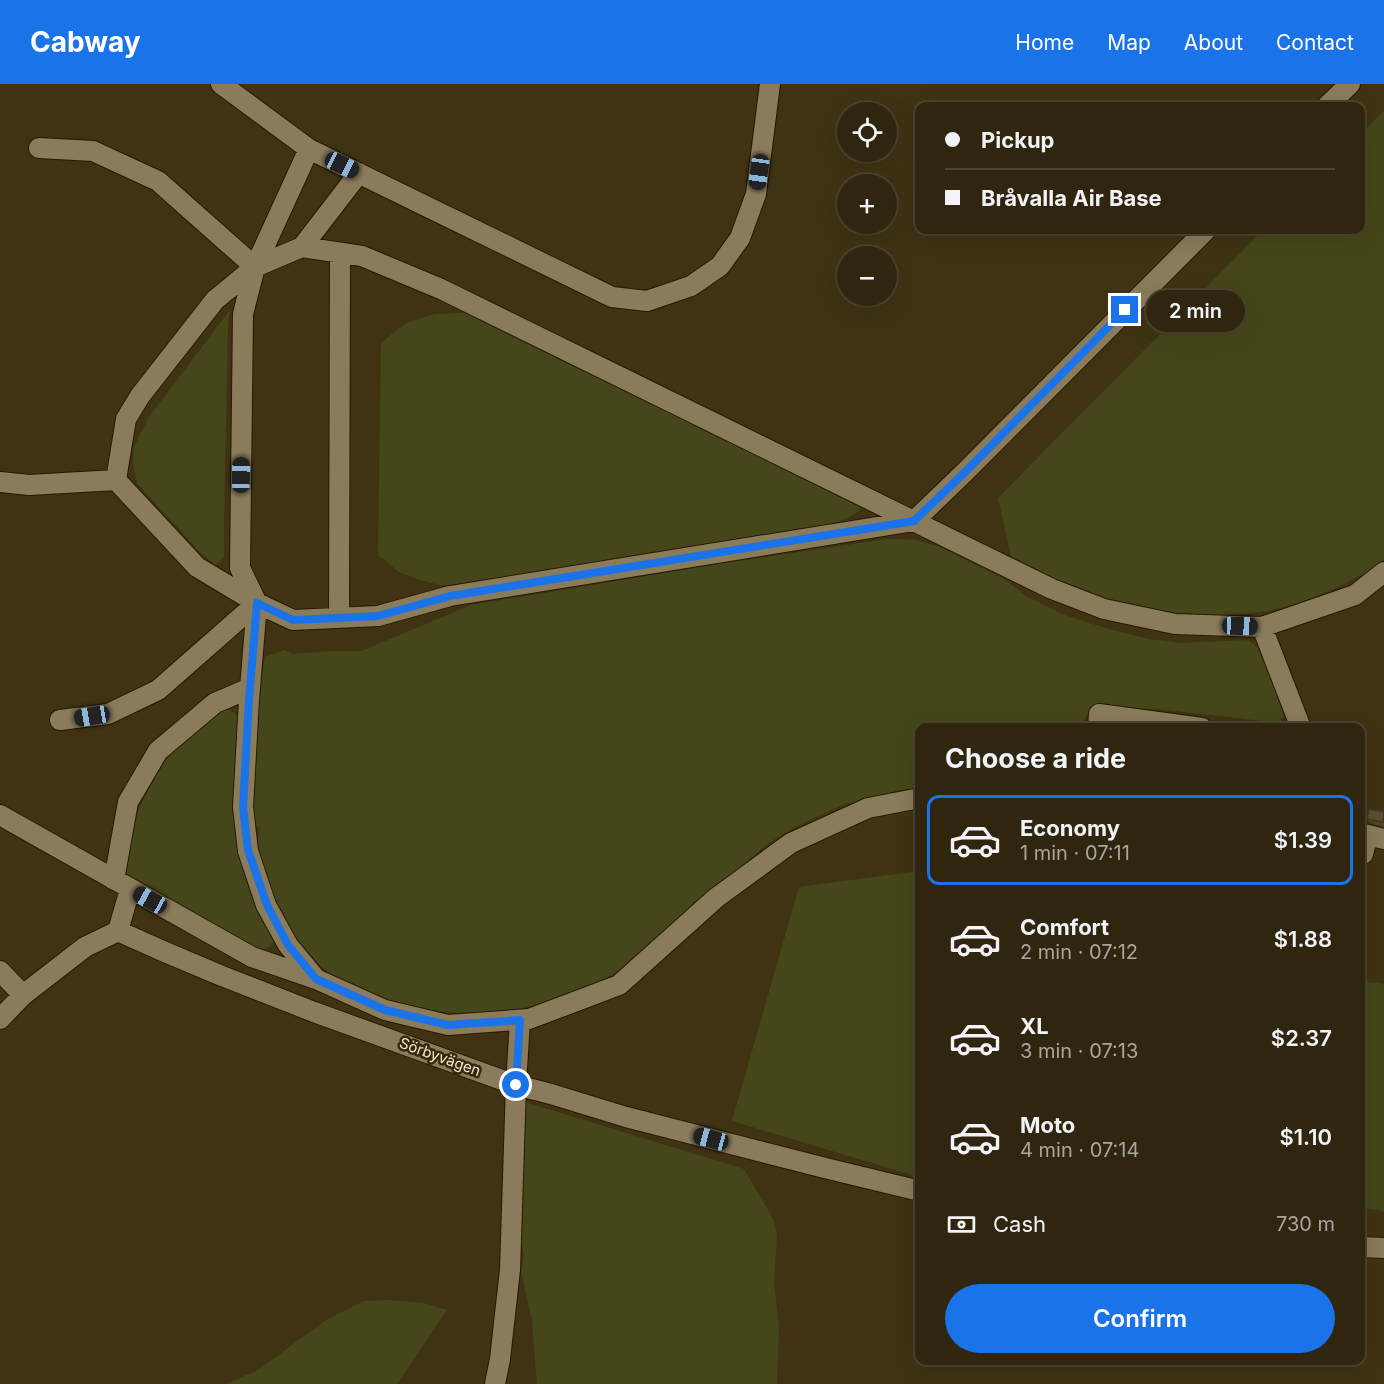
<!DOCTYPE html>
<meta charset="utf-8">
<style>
body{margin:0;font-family:Inter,sans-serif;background:#3c321d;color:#f1f3f6;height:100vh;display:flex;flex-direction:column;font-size:22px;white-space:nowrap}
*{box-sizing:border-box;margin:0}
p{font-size:20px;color:#a8a59e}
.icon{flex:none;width:33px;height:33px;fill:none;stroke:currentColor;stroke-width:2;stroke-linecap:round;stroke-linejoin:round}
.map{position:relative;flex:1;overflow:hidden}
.side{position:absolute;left:915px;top:639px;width:450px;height:642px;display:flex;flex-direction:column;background:#30260f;border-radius:12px;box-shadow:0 6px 24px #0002,0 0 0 2px #4b432f}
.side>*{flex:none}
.top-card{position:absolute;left:915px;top:18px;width:450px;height:132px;border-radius:12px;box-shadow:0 6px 24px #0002,0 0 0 2px #4b432f;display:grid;align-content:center;height:132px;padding:0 30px;background:#30260f}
.tools{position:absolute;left:837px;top:18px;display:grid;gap:12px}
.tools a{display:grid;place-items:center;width:60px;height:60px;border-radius:50%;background:#30260f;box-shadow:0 6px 24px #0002,0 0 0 2px #4b432f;font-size:30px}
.end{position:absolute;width:27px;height:27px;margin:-14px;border:8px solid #1a73e8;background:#fff;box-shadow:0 0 0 3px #fff}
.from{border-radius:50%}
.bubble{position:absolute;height:42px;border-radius:21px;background:#30260f;box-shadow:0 6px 24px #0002,0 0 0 2px #4b432f;font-size:20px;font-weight:600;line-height:42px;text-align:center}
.car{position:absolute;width:18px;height:36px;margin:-18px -9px;border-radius:8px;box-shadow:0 0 4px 2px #0007;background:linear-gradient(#222 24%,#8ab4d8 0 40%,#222 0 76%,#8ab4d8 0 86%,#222 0)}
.top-card b{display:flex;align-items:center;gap:21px;height:57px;font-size:22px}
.top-card b+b{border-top:2px solid #4b432f}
.top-card i{width:15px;height:15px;background:#f1f3f6}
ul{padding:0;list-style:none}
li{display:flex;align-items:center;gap:18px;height:90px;margin:0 12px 9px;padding:0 18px;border:3px solid transparent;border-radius:12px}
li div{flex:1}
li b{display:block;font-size:22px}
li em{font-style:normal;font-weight:600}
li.active{border-color:#1a73e8}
li>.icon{width:54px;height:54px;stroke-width:1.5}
h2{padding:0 30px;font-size:27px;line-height:72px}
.pay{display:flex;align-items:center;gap:15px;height:66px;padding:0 30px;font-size:22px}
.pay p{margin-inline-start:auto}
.cta{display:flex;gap:12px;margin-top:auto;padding:12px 30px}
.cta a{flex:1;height:69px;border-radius:36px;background:#1a73e8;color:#fff;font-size:24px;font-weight:600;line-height:69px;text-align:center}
header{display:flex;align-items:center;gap:36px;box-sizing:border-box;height:84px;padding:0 30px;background:#1a73e8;color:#fff}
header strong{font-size:28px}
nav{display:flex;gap:33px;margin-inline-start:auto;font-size:21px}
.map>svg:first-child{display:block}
.green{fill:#45471a}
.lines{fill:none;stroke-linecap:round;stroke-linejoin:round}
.minor-casing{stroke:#271a00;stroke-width:22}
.minor{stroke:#8a7b5b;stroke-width:20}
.wall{fill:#4f4329}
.building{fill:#5c4e30;stroke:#403722;stroke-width:1.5}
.route{stroke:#1a73e8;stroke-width:8}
.labels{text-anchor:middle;stroke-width:5;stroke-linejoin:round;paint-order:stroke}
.street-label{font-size:15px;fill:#efe6d5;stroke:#362909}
</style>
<header>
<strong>Cabway</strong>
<nav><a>Home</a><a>Map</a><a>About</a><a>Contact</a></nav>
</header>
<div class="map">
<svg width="1384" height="1300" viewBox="0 0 1384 1300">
<rect width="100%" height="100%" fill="#403314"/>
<!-- green -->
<path class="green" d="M1384,27V476L1367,488L1336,504L1302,518L1268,527L1236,531L1201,533L1169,532L1092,515L1023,481L1011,472L998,414L1263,146H1360L1361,50Z
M230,226L228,240L224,436V474L215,481L200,468L137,399L133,381L134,363L149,333Z
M465,229L491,237L862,424C844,441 816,442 792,446L460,500L440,501L420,496L399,488L378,471L381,259L406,239L435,230Z
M887,455L916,456L940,463L1004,495L1026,512L1067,532L1109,545L1149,555L1181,559L1248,556L1257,563L1267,584L1284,632L1280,637L1273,638L1166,626L1100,622L1090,625L1084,636L1083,643L920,644L919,704L906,705L842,721L791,745L766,761C736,787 706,812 676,838C661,852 645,868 628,880C565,924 486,938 412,923C373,915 334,900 309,869C297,856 285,841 277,825C272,816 269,805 266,795C263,789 259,781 258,774C256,764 258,753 260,743L250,744L256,631L265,573L284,566L292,570L334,567H361L471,521L725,479Z
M228,626L235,629L240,636L235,691L234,734L239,763L276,854C272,863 267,865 257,867L130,799C127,793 124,789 124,782C122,751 153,694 171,669C180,655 202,638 214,627Z
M919,787V1093L732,1037L799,803Z
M1361,897L1384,900V1127L1361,1124Z
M525,1018L744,1085L768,1126L774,1137L777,1152L774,1198L779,1245L777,1300H537L532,1237L521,1187L524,1174L518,1135Z
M387,1216L423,1219L447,1226L397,1300H226L258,1286L326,1236L364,1217Z"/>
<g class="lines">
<!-- minor casing -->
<g class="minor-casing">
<path id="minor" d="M221,0L309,65L612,213L647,217L691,202L720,182L740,154L756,110L770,0
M1327,22L1350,0
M39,64L93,67L158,97L255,183
M1206,146L965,388L914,437L450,512L378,532L293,536L257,519L240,484L243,230L255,183L302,163L362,172L441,205L1052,505L1104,525L1175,540L1262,543L1355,511L1384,488
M302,163L359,89
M0,398L29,401L116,396
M257,519L249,616L243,723L248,767L266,821L288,861L316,895L385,926L448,941L529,935L619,901L716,814L791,759L868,724L920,714
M257,519L197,483L116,396L126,335L140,312L215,216L255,183L309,65
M339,533L340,169
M1262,543L1301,644
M60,636L108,630L158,606L257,519
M1098,644L1099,630L1202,644
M0,731L252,873L316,895
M1360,749L1384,755
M1360,771L1363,770L1368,751
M114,796L128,718L158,667L215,619L250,604
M118,847L130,805
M0,887L23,911L0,935
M23,911L85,863L118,847L165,868L222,892L314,928L516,1001L551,1010L626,1033L825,1084L920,1107
M1360,1163L1384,1164
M495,1300L500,1275L510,1186L516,1001L520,936"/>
</g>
<!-- minor -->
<use href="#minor" class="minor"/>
</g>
<!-- wall -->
<path class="wall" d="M1384,728V743L1370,739L1367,735Z"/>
<!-- building -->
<path class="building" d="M1369,725L1384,728L1383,738L1367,735Z"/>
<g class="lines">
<!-- route -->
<path class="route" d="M516,1001L520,936L448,941L385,926L316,895L288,861L267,821L248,766L243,723L249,616L257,519L293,536L378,532L450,512L914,437L965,388L1125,226"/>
</g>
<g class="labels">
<!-- street labels -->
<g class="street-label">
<text transform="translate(440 973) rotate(20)" y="5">Sörbyvägen</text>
</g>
</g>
</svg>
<div class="tools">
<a><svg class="icon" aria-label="locate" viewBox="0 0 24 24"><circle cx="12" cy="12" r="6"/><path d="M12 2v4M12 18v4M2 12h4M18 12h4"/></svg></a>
<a>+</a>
<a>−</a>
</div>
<i class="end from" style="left:516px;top:1001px"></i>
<i class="end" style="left:1125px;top:226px"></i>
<div class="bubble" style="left:1146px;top:206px;width:99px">2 min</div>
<i class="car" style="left:342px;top:81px;rotate:116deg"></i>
<i class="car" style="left:759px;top:88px;rotate:188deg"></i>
<i class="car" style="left:241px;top:391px;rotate:1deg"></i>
<i class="car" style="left:1240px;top:542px;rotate:92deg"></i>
<i class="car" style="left:92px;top:632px;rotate:261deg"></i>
<i class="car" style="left:150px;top:816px;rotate:299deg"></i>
<i class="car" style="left:711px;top:1055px;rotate:285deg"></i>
<div class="top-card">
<b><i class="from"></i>Pickup</b>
<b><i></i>Bråvalla Air Base</b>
</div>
<section class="side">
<h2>Choose a ride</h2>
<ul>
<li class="active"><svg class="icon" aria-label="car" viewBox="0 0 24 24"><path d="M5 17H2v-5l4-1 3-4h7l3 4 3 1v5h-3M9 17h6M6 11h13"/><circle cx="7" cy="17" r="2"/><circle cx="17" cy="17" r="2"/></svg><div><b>Economy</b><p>1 min · 07:11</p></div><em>$1.39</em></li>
<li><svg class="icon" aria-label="car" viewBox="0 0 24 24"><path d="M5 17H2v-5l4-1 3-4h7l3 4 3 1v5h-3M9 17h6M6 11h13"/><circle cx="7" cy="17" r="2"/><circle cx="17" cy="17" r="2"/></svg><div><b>Comfort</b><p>2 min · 07:12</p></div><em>$1.88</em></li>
<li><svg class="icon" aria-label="car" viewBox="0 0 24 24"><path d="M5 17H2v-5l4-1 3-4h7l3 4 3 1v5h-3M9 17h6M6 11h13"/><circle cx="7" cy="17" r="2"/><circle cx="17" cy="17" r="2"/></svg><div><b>XL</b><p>3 min · 07:13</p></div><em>$2.37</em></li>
<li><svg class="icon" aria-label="car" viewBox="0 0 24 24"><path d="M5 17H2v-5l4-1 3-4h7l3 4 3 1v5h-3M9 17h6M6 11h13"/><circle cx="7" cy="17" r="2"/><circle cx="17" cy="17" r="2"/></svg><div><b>Moto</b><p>4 min · 07:14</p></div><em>$1.10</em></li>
</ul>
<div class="pay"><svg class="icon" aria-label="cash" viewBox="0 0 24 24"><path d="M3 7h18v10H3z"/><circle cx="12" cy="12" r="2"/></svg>Cash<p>730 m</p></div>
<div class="cta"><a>Confirm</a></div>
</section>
</div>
